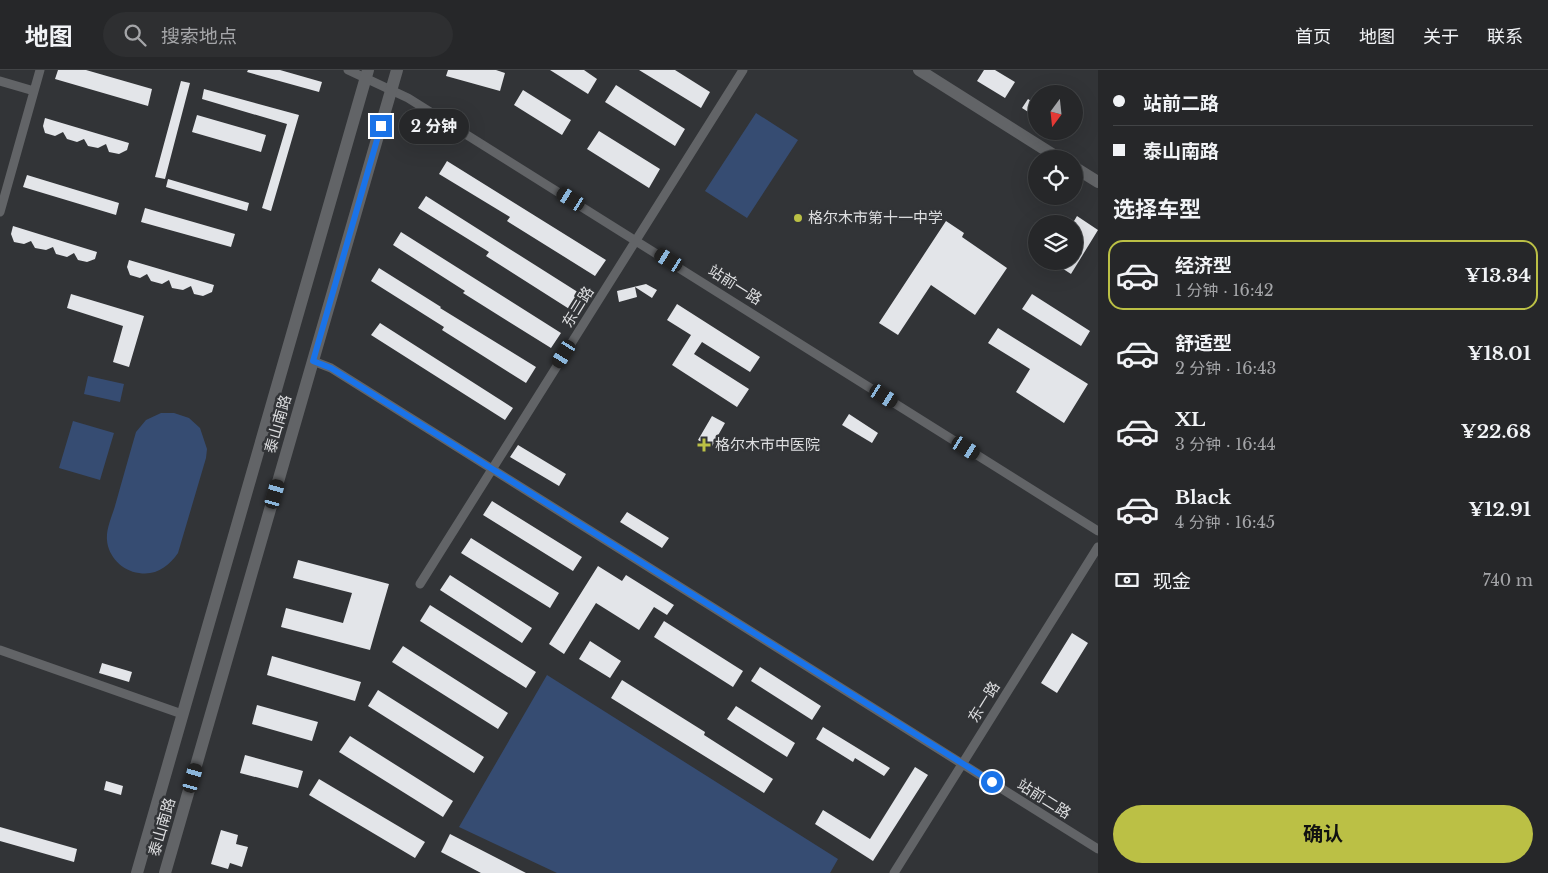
<!DOCTYPE html>
<html lang="zh">
<meta charset="utf-8">
<style>
body{margin:0;font-family:"Libre Baskerville","Noto Sans SC",serif;background:#2e2f31;color:#f1f3f6;height:100vh;display:flex;flex-direction:column;font-size:19px;white-space:nowrap}
*{box-sizing:border-box;margin:0}
p{font-size:16px;color:#a4a5a8}
.icon{flex:none;width:28px;height:28px;fill:none;stroke:currentColor;stroke-width:2;stroke-linecap:round;stroke-linejoin:round}
.map{position:relative;flex:1;overflow:hidden}
.sheet{display:flex;flex-direction:column;background:#262729;width:450px}
.sheet>*{flex:none}
.hud{display:grid;align-content:center;height:110px;padding:0 15px;background:#262729}
.needle{width:32px;rotate:195deg}
.buttons{position:absolute;left:1028px;top:15px;display:grid;gap:10px}
.buttons a{display:grid;place-items:center;width:55px;height:55px;border-radius:50%;background:#262729;box-shadow:0 5px 20px #0002,0 0 0 1px #424446;font-size:25px}
.end{position:absolute;width:22px;height:22px;margin:-11px;border:6px solid #1a73e8;background:#fff;box-shadow:0 0 0 2px #fff}
.from{border-radius:50%}
.bubble{position:absolute;height:35px;border-radius:18px;background:#262729;box-shadow:0 5px 20px #0002,0 0 0 1px #424446;font-size:16px;font-weight:700;line-height:35px;text-align:center}
.car{position:absolute;width:15px;height:30px;margin:-15px -8px;border-radius:6px;box-shadow:0 0 4px 1px #0007;background:linear-gradient(#222 24%,#8ab4d8 0 40%,#222 0 76%,#8ab4d8 0 86%,#222 0)}
.hud b{display:flex;align-items:center;gap:18px;height:48px;font-size:19px}
.hud b+b{border-top:1px solid #424446}
.hud i{width:12px;height:12px;background:#f1f3f6}
ul{padding:0;list-style:none}
li{display:flex;align-items:center;gap:15px;height:70px;margin:0 10px 8px;padding:0 5px;border:2px solid transparent;border-radius:15px}
li div{flex:1}
li b{display:block;font-size:19px}
li em{font-style:normal;font-weight:700}
li.current{border-color:#bbc045}
li>.icon{width:45px;height:45px;stroke-width:1.5}
h2{padding:0 15px;font-size:22px;line-height:60px}
.pay{display:flex;align-items:center;gap:12px;height:55px;padding:0 15px;font-size:19px}
.pay p{margin-inline-start:auto}
.action{display:flex;gap:10px;margin-top:auto;padding:10px 15px}
.action a{flex:1;height:58px;border-radius:30px;background:#bbc045;color:#111;font-size:20px;font-weight:700;line-height:58px;text-align:center}
header{display:flex;align-items:center;gap:30px;box-sizing:border-box;height:70px;padding:0 25px;background:#262729;border-bottom:1px solid #424446}
header strong{font-size:24px}
nav{display:flex;gap:28px;margin-inline-start:auto;font-size:18px}
.search{width:350px;height:45px;background:#2e2f31;display:flex;align-items:center;gap:12px;box-sizing:border-box;padding:0 18px;border-radius:28px;color:#a4a5a8;font-size:19px}
main{display:flex;flex:1;min-height:0}
.map>svg:first-child{display:block}
.green{fill:#364c72}
.building{fill:#e3e5e9}
.lines{fill:none;stroke-linecap:round;stroke-linejoin:round}
.street{stroke:#626467;stroke-width:9}
.secondary{stroke:#626467;stroke-width:12}
.route{stroke:#1a73e8;stroke-width:6}
.poi-dot{fill:#bbc045;stroke:#323437;stroke-width:2}
.labels{text-anchor:middle;stroke-width:5;stroke-linejoin:round;paint-order:stroke}
.poi-label{font-size:15px;fill:#dddee0;stroke:#323437;text-anchor:start}
.street-label{font-size:15px;fill:#dddee0;stroke:#323437}
</style>
<header>
<strong>地图</strong>
<div class="search"><svg class="icon" aria-label="search" viewBox="0 0 24 24"><circle cx="10" cy="10" r="6"/><path d="M15 15l6 6"/></svg>搜索地点</div>
<nav><a>首页</a><a>地图</a><a>关于</a><a>联系</a></nav>
</header>
<main>
<div class="map">
<svg width="1098" height="803" viewBox="0 0 1098 803">
<rect width="100%" height="100%" fill="#323437"/>
<!-- green -->
<path class="green" d="M756,43L798,70L747,148L705,121Z
M88,306L124,314L120,332L84,324Z
M161,343H174L189,348L200,358L207,379L206,388L178,483C169,496 156,506 139,503C122,501 108,486 107,470C106,459 112,446 115,436C122,411 129,386 136,362L146,350Z
M73,351L114,363L100,410L59,398Z
M547,605L838,789L830,803H557L459,757Z"/>
<!-- building -->
<path class="building" d="M58,0H86L152,19L148,36L55,9Z
M248,0H280L322,12L319,22L247,2Z
M448,0H496L505,3L500,21L446,6Z
M550,0H584L597,9L588,24Z
M639,0H675L710,22L701,38Z
M984,0H995L1015,12L1005,28L977,11Z
M181,11L190,13L165,109L155,107Z
M616,15L685,59L675,76L605,32Z
M204,19L299,45L271,141L262,138L287,54L202,29Z
M523,20L571,50L562,65L514,35Z
M1028,29L1036,34V47L1022,38Z
M197,45L266,65L261,82L192,62Z
M45,48L129,73L127,80L119,84L109,82L106,74L98,78L88,76L84,69L77,72L67,69L63,62L55,66L45,63L43,56Z
M599,61L660,99L649,118L587,79Z
M447,91L606,190L595,206L507,151L510,147L439,104Z
M27,105L119,133L116,145L23,117Z
M168,109L249,133L247,141L166,117Z
M426,126L584,226L574,242L486,186L489,182L418,138Z
M145,138L235,164L231,177L141,152Z
M1077,146L1098,160L1071,204L1051,191H1074V151Z
M946,151L964,163L962,167L1007,198L975,245L931,215L898,265L879,253Z
M13,156L97,182L95,189L87,192L78,190L74,183L67,187L56,184L53,177L46,180L35,178L31,171L24,174L14,172L11,164Z
M401,162L561,263L551,278L463,223L465,221L393,175Z
M129,190L214,215L212,222L203,226L194,224L191,216L183,220L172,218L169,210L162,214L151,211L147,204L140,208L130,205L127,197Z
M379,198L441,237L440,238L536,297L526,313L442,260L444,257L371,211Z
M646,214L657,220L652,228L635,217L637,227L619,232L617,221Z
M71,224L144,246L129,297L113,292L123,256L67,238Z
M1032,224L1090,261L1081,276L1022,239Z
M677,234L760,287L750,302L702,272L694,284L749,319L737,337L672,295L691,265L667,250Z
M380,253L513,338L505,350L371,265Z
M998,258L1088,314L1064,353L1016,322L1030,299L988,273Z
M849,344L878,363L872,373L842,355Z
M712,346L725,353L711,378L698,370Z
M518,375L566,404L559,416L510,387Z
M492,431L582,487L573,501L483,445Z
M627,442L669,468L662,478L620,452Z
M471,468L559,523L550,538L461,483Z
M298,490L389,514L370,580L281,557L286,538L343,553L352,523L293,508Z
M598,496L622,511L626,505L674,535L667,545L654,537L639,560L596,533L564,584L549,574Z
M450,505L532,558L522,573L440,520Z
M430,535L536,602L526,618L420,551Z
M664,551L743,601L733,617L654,567Z
M1072,563L1088,573L1057,623L1041,613Z
M590,571L621,591L610,608L579,589Z
M403,576L508,643L498,659L392,592Z
M272,586L361,612L355,631L267,605Z
M102,593L132,602L129,612L99,603Z
M760,597L821,636L812,650L751,611Z
M622,610L705,662L704,665L773,709L764,723L611,628Z
M378,620L484,687L474,703L368,636Z
M257,635L318,652L312,671L252,654Z
M736,636L795,673L787,687L727,649Z
M823,657L890,698L884,706L855,688L853,692L816,669Z
M350,666L453,731L443,747L339,682Z
M245,685L303,701L298,718L240,703Z
M915,697L928,705L873,791L815,754L823,740L870,769Z
M319,709L425,772L415,788L309,725Z
M106,711L123,716L121,725L104,720Z
M0,757L77,779L74,792L0,771Z
M221,760L238,765L236,774L248,777L242,797L230,793L228,799L211,794Z
M450,764L526,803H481L441,782Z"/>
<g class="lines">
<!-- street -->
<path class="street" d="M348,0L408,28L1098,461
M0,11L34,21
M0,142L40,0
M313,291L331,298L1098,779
M420,514L743,0
M0,580L182,644
M894,803L1098,477"/>
<!-- secondary -->
<path class="secondary" d="M919,0L1060,89
M1074,97L1098,112
M137,803L368,0
M165,803L397,0"/>
</g>
<g class="lines">
<!-- route -->
<path class="route" d="M381,56L313,291L331,298L992,712"/>
</g>
<!-- markers -->
<g class="poi-dot">
<circle cx="798" cy="148" r="5"/>
<path d="M701.5 367.5h5v5h5v5h-5v5h-5v-5h-5v-5h5z"/>
</g>
<g class="labels">
<!-- poi labels -->
<g class="poi-label">
<text x="808" y="153">格尔木市第十一中学</text>
<text x="715" y="380">格尔木市中医院</text>
</g>
<!-- street labels -->
<g class="street-label">
<text transform="translate(735 215) rotate(32)" y="5">站前一路</text>
<text transform="translate(578 237) rotate(-58)" y="5">东二路</text>
<text transform="translate(278 354) rotate(-74)" y="5">泰山南路</text>
<text transform="translate(984 632) rotate(-58)" y="5">东一路</text>
<text transform="translate(1044 729) rotate(32)" y="5">站前二路</text>
<text transform="translate(162 757) rotate(-74)" y="5">泰山南路</text>
</g>
</g>
</svg>
<div class="buttons">
<a><svg class="needle" viewBox="-14 -14 28 28"><path d="M0-13l5 13h-10z" fill="#e53935"/><path d="M0 13l5-13h-10z" fill="#a4a5a8"/></svg></a>
<a><svg class="icon" aria-label="locate" viewBox="0 0 24 24"><circle cx="12" cy="12" r="6"/><path d="M12 2v4M12 18v4M2 12h4M18 12h4"/></svg></a>
<a><svg class="icon" aria-label="layers" viewBox="0 0 24 24"><path d="M12 4l9 5-9 5-9-5zM3 14l9 5 9-5"/></svg></a>
</div>
<i class="end from" style="left:992px;top:712px"></i>
<i class="end" style="left:381px;top:56px"></i>
<div class="bubble" style="left:399px;top:39px;width:70px">2 分钟</div>
<i class="car" style="left:571px;top:129px;rotate:302deg"></i>
<i class="car" style="left:669px;top:190px;rotate:302deg"></i>
<i class="car" style="left:564px;top:284px;rotate:212deg"></i>
<i class="car" style="left:884px;top:326px;rotate:122deg"></i>
<i class="car" style="left:966px;top:378px;rotate:122deg"></i>
<i class="car" style="left:275px;top:424px;rotate:16deg"></i>
<i class="car" style="left:193px;top:708px;rotate:16deg"></i>
</div>
<section class="sheet">
<div class="hud">
<b><i class="from"></i>站前二路</b>
<b><i></i>泰山南路</b>
</div>
<h2>选择车型</h2>
<ul>
<li class="current"><svg class="icon" aria-label="car" viewBox="0 0 24 24"><path d="M5 17H2v-5l4-1 3-4h7l3 4 3 1v5h-3M9 17h6M6 11h13"/><circle cx="7" cy="17" r="2"/><circle cx="17" cy="17" r="2"/></svg><div><b>经济型</b><p>1 分钟 · 16:42</p></div><em>¥13.34</em></li>
<li><svg class="icon" aria-label="car" viewBox="0 0 24 24"><path d="M5 17H2v-5l4-1 3-4h7l3 4 3 1v5h-3M9 17h6M6 11h13"/><circle cx="7" cy="17" r="2"/><circle cx="17" cy="17" r="2"/></svg><div><b>舒适型</b><p>2 分钟 · 16:43</p></div><em>¥18.01</em></li>
<li><svg class="icon" aria-label="car" viewBox="0 0 24 24"><path d="M5 17H2v-5l4-1 3-4h7l3 4 3 1v5h-3M9 17h6M6 11h13"/><circle cx="7" cy="17" r="2"/><circle cx="17" cy="17" r="2"/></svg><div><b>XL</b><p>3 分钟 · 16:44</p></div><em>¥22.68</em></li>
<li><svg class="icon" aria-label="car" viewBox="0 0 24 24"><path d="M5 17H2v-5l4-1 3-4h7l3 4 3 1v5h-3M9 17h6M6 11h13"/><circle cx="7" cy="17" r="2"/><circle cx="17" cy="17" r="2"/></svg><div><b>Black</b><p>4 分钟 · 16:45</p></div><em>¥12.91</em></li>
</ul>
<div class="pay"><svg class="icon" aria-label="cash" viewBox="0 0 24 24"><path d="M3 7h18v10H3z"/><circle cx="12" cy="12" r="2"/></svg>现金<p>740 m</p></div>
<div class="action"><a>确认</a></div>
</section>
</main>
